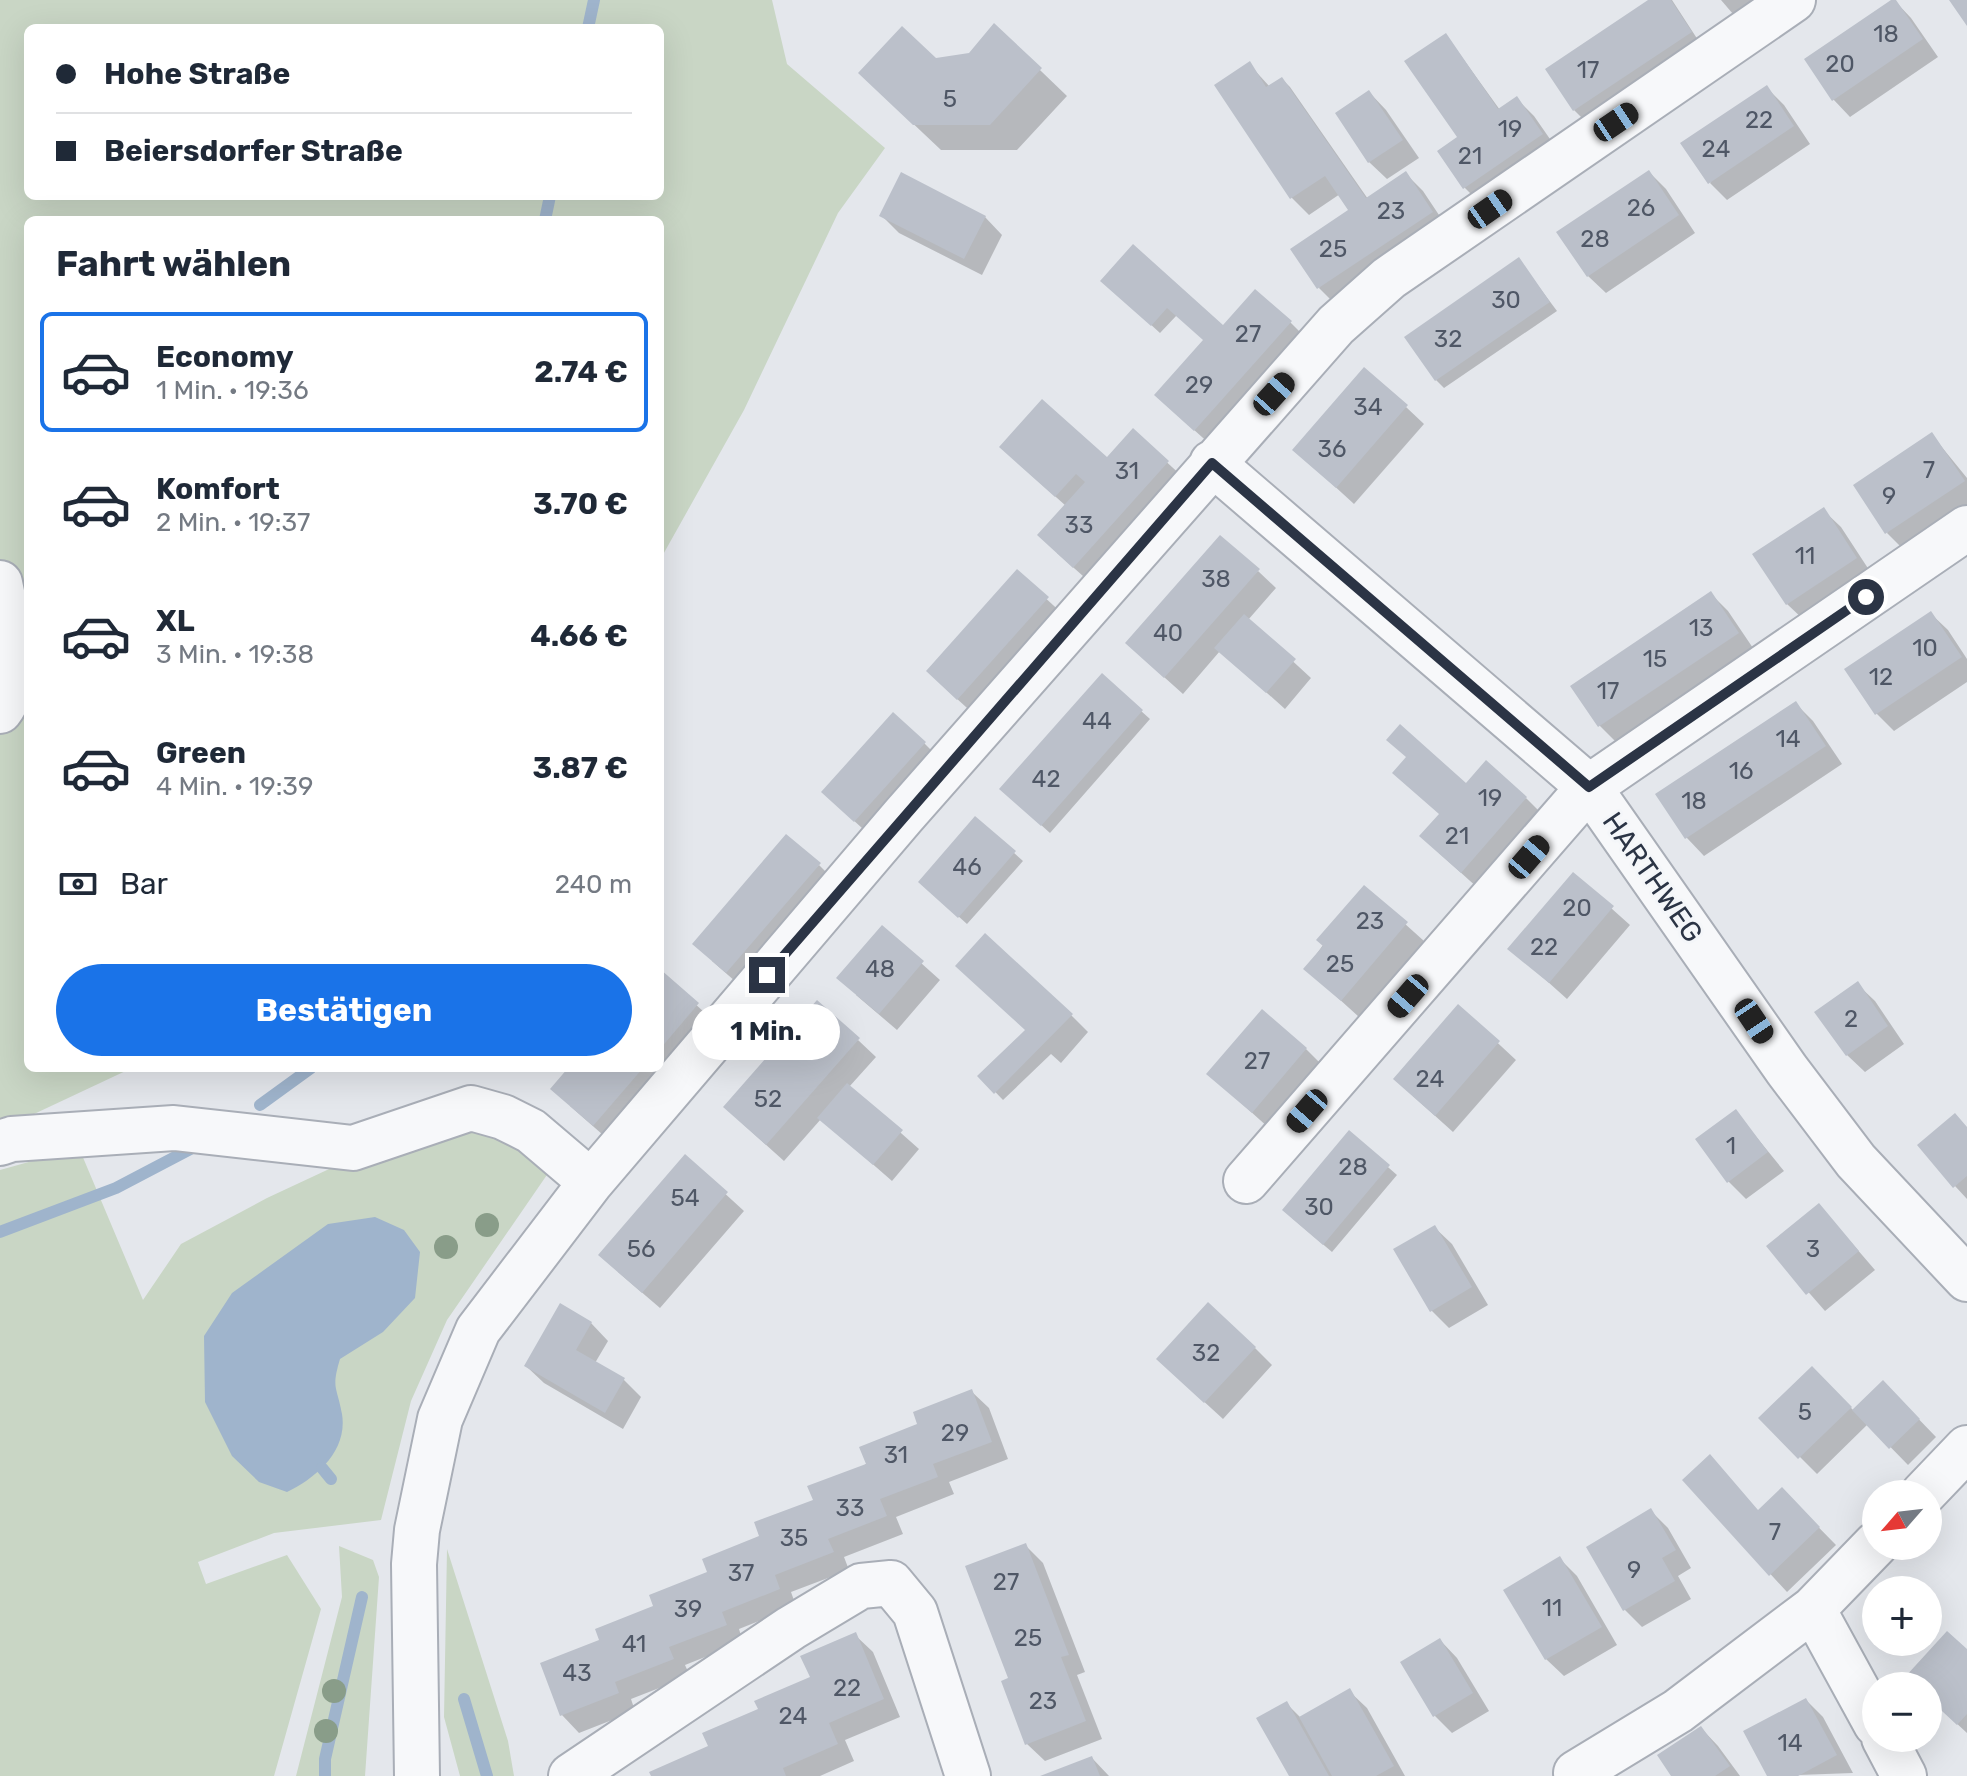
<!DOCTYPE html>
<html lang="de">
<meta charset="utf-8">
<style>
body{margin:0;font-family:Rubik,sans-serif;background:#f6f6f7;color:#1f2937;height:100vh;display:flex;flex-direction:column;font-size:30px;white-space:nowrap}
*{box-sizing:border-box;margin:0}
p{font-size:26px;color:#747a83}
.icon{flex:none;width:44px;height:44px;fill:none;stroke:currentColor;stroke-width:2;stroke-linecap:round;stroke-linejoin:round}
.map{position:relative;flex:1;overflow:hidden}
.details{position:absolute;left:24px;top:216px;width:640px;height:856px;display:flex;flex-direction:column;background:#fff;border-radius:12px;box-shadow:0 8px 32px #0002}
.details>*{flex:none}
.guide{position:absolute;left:24px;top:24px;width:640px;height:176px;border-radius:12px;box-shadow:0 8px 32px #0002;display:grid;align-content:center;height:176px;padding:0 32px;background:#fff}
.needle{width:52px;rotate:242deg}
.controls{position:absolute;left:1862px;top:1480px;display:grid;gap:16px}
.controls a{display:grid;place-items:center;width:80px;height:80px;border-radius:50%;background:#fff;box-shadow:0 8px 32px #0002;font-size:40px}
.end{position:absolute;width:36px;height:36px;margin:-18px;border:10px solid #2b3445;background:#fff;box-shadow:0 0 0 4px #fff}
.from{border-radius:50%}
.bubble{position:absolute;height:56px;border-radius:28px;background:#fff;box-shadow:0 8px 32px #0002;font-size:26px;font-weight:700;line-height:56px;text-align:center}
.car{position:absolute;width:24px;height:48px;margin:-24px -12px;border-radius:10px;box-shadow:0 0 6px 2px #0007;background:linear-gradient(#222 24%,#8ab4d8 0 40%,#222 0 76%,#8ab4d8 0 86%,#222 0)}
.guide b{display:flex;align-items:center;gap:28px;height:76px;font-size:30px}
.guide b+b{border-top:2px solid #e0e1e3}
.guide i{width:20px;height:20px;background:#1f2937}
ul{padding:0;list-style:none}
li{display:flex;align-items:center;gap:24px;height:120px;margin:0 16px 12px;padding:0 16px;border:4px solid transparent;border-radius:12px}
li div{flex:1}
li b{display:block;font-size:30px}
li em{font-style:normal;font-weight:700}
li.active{border-color:#1a73e8}
li>.icon{width:72px;height:72px;stroke-width:1.5}
h2{padding:0 32px;font-size:36px;line-height:96px}
.pay{display:flex;align-items:center;gap:20px;height:88px;padding:0 32px;font-size:30px}
.pay p{margin-inline-start:auto}
.button{display:flex;gap:16px;margin-top:auto;padding:16px 32px}
.button a{flex:1;height:92px;border-radius:48px;background:#1a73e8;color:#fff;font-size:32px;font-weight:700;line-height:92px;text-align:center}
.map>svg:first-child{display:block}
.green{fill:#c9d6c5;fill-rule:evenodd}
.water{fill:#9fb4cc}
.shadow{fill:#0003}
.lines{fill:none;stroke-linecap:round;stroke-linejoin:round}
.stream{stroke:#9fb4cc;stroke-width:12}
.building{fill:#bbc0ca}
.minor-casing{stroke:#a9aeb7;stroke-width:48}
.minor{stroke:#f7f8fa;stroke-width:44}
.tree{fill:#899d89}
.route{stroke:#2b3445;stroke-width:10}
.labels{text-anchor:middle;stroke-width:6;stroke-linejoin:round;paint-order:stroke}
.number-label{font-size:24px;fill:#4f5766}
.street-label{font-size:28px;fill:#2b3445;stroke:#f4f6f9}
</style>
<div class="map">
<svg width="1967" height="1776" viewBox="0 0 1967 1776">
<rect width="100%" height="100%" fill="#e4e7ec"/>
<!-- green -->
<path class="green" d="M0,0H772L787,64L885,148L838,213L744,410L660,560V220H28V1068H132L0,1130ZM28,28H660V196H28Z
M485,1124L551,1169L447,1320L411,1401L381,1520L274,1533L198,1562L206,1584L287,1555L321,1609L274,1776H0V1170L79,1148L143,1300L181,1244L267,1198L357,1156Z
M339,1546L373,1560L379,1577L365,1776H296L342,1597Z
M447,1549L508,1741L514,1776H460L444,1717Z"/>
<!-- water -->
<path class="water" d="M375,1217L404,1230L420,1252L415,1298L383,1332L340,1359C331,1389 337,1386 342,1414C348,1451 316,1478 287,1492L259,1482L232,1456L205,1402L204,1336L232,1293L328,1224Z"/>
<!-- shadow -->
<path class="shadow" d="M1651,0H1672L1698,40L1582,118L1574,110Z
M1721,0H1754L1733,14Z
M1894,0L1911,18L1938,57L1850,117L1833,99Z
M994,26L1067,96L1017,150H941L887,99L936,60L970,55Z
M1446,35L1500,110L1517,99L1534,116L1559,152L1482,205L1465,188Z
M1249,64L1270,87L1282,79L1290,87L1368,199L1406,174L1423,191L1449,230L1336,305L1319,288L1351,211L1340,194L1309,215L1292,198Z
M1767,88L1784,105L1810,144L1727,200L1710,183Z
M1369,92L1386,110L1419,158L1387,179L1369,162Z
M1649,172L1666,189L1695,233L1606,293L1588,276Z
M882,216L985,217L1002,235L982,275L899,233Z
M1519,260L1557,311L1444,388L1436,380Z
M1103,281L1223,328L1290,322L1308,340L1212,446L1174,412L1206,340L1177,315L1160,333Z
M1406,407L1424,424L1354,504L1295,450Z
M1133,431L1185,479L1092,584L1057,553L1066,506L1019,464L1107,460Z
M1932,435L1967,478V508L1904,550L1887,533Z
M1823,510L1841,527L1873,576L1805,621L1787,604Z
M1258,571L1276,588L1248,620L1311,678L1285,709L1220,651L1183,694L1145,660Z
M1017,572L1065,616L976,716L946,689Z
M1711,594L1728,611L1755,651L1617,743L1600,726L1573,686Z
M1930,613L1948,630L1967,659V682L1894,731L1877,714L1846,669Z
M1102,676L1150,719L1050,833L1010,797Z
M1796,704L1813,721L1842,764L1704,856L1687,838L1658,795Z
M924,743L941,760L873,838L841,809Z
M1526,798L1543,815L1479,889L1439,853Z
M976,819L1023,861L967,924L929,890Z
M819,865L836,882L744,989L712,961Z
M1573,874L1630,925L1567,999L1510,948Z
M1364,887L1424,941L1359,1017L1306,969Z
M882,928L940,980L897,1030L856,995Z
M660,972L715,1022L611,1142L570,1106L571,1068H660Z
M1857,984L1875,1001L1904,1044L1865,1072L1847,1055Z
M1458,1006L1516,1060L1453,1132L1413,1096Z
M1071,1015L1088,1032L1061,1063L1051,1054L1003,1100L980,1076Z
M858,1040L876,1057L849,1087L919,1149L892,1181L821,1119L784,1161L743,1124Z
M1306,1049L1323,1066L1270,1129L1209,1074Z
M1736,1112L1784,1171L1746,1199L1728,1181Z
M1967,1127V1199L1955,1186Z
M1349,1133L1397,1175L1332,1252L1292,1218Z
M685,1157L744,1211L660,1308L618,1272Z
M1819,1205L1875,1270L1825,1311L1769,1247Z
M1434,1227L1452,1244L1488,1305L1449,1328L1432,1311Z
M591,1323L608,1341L595,1363L624,1380L641,1397L623,1429L544,1383L526,1366Z
M1255,1348L1272,1365L1223,1419L1176,1376Z
M1812,1368L1854,1411L1883,1382L1936,1437L1908,1465L1868,1424L1817,1474L1761,1418Z
M971,1391L989,1408L1008,1459L949,1482L954,1494L896,1517L903,1534L844,1557L849,1570L791,1592L796,1606L739,1629L743,1642L685,1665L690,1676L631,1699L635,1711L579,1733L562,1715L543,1665L602,1642L709,1573Z
M1685,1481L1759,1512L1782,1490L1836,1545L1787,1592Z
M1651,1511L1668,1528L1691,1568L1678,1576L1691,1599L1642,1627L1625,1610L1589,1547Z
M1025,1545L1043,1563L1085,1672L1077,1675L1102,1739L1045,1761L1027,1744L1011,1679Z
M1560,1559L1577,1576L1617,1645L1564,1676L1546,1659Z
M855,1635L873,1652L900,1717L845,1740L854,1761L820,1776H653L710,1747L812,1678Z
M1440,1640L1457,1658L1489,1711L1452,1733L1435,1716Z
M1967,1652V1733L1928,1697V1686H1917Z
M1349,1691L1367,1708L1405,1776H1291L1286,1703L1301,1718Z
M1806,1700L1823,1717L1853,1773L1770,1776Z
M1701,1728L1718,1746L1740,1776H1673Z
M1092,1758L1109,1776H1045Z"/>
<g class="lines">
<!-- stream -->
<path class="stream" d="M588,28L594,0
M545,220L550,196
M260,1105L311,1068
M0,1232L116,1188L198,1145
M322,1468L331,1479
M464,1699L487,1776
M325,1776V1759L362,1597"/>
</g>
<!-- building -->
<path class="building" d="M1648,0H1671L1692,32L1573,111L1545,69Z
M1891,0H1896L1923,39L1832,101L1804,59Z
M1949,0H1967V26Z
M994,23L1042,68L990,125H913L858,73L902,26L936,58L969,53Z
M1446,33L1498,109L1517,96L1543,134L1463,189L1437,151L1457,137L1404,61Z
M1250,61L1266,87L1282,77L1366,198L1406,171L1433,212L1317,289L1290,249L1348,210L1325,176L1290,199L1214,85Z
M1767,85L1794,126L1708,184L1680,143Z
M1369,90L1403,140L1368,163L1335,113Z
M1649,170L1679,215L1587,277L1556,232Z
M901,172L986,216L964,259L879,216Z
M1133,244L1223,325L1255,289L1292,321L1194,431L1154,395L1203,340L1167,308L1151,326L1100,281Z
M1519,257L1550,302L1435,381L1404,337Z
M1364,367L1408,405L1336,488L1292,450Z
M1042,399L1107,457L1133,428L1169,461L1073,568L1037,535L1085,482L1076,474L1055,497L999,447Z
M1932,432L1965,481L1885,534L1853,485Z
M1824,507L1857,558L1786,605L1752,554Z
M1220,535L1260,569L1164,678L1125,643Z
M1017,569L1049,597L957,700L926,671Z
M1711,591L1739,633L1598,727L1570,686Z
M1931,611L1962,657L1875,715L1844,669Z
M1244,614L1296,659L1266,693L1214,648Z
M1102,673L1143,710L1041,826L999,789Z
M1796,701L1826,746L1685,839L1655,794Z
M893,712L926,742L854,822L821,792Z
M1400,724L1466,783L1486,760L1527,797L1461,873L1419,836L1439,814L1392,773L1406,757L1386,740Z
M975,816L1016,851L958,918L918,882Z
M786,834L821,863L726,973L692,944Z
M1573,872L1614,906L1549,983L1507,949Z
M1364,885L1408,922L1341,1001L1303,969L1323,946L1316,940Z
M882,925L924,961L879,1014L836,978Z
M985,933L1073,1014L994,1094L977,1076L1025,1030L955,966Z
M660,969L699,1003L660,1049Z
M1858,981L1888,1026L1846,1056L1814,1012Z
M817,1000L860,1038L766,1145L723,1107Z
M1458,1004L1500,1041L1435,1116L1393,1079Z
M1262,1009L1307,1048L1252,1113L1206,1074Z
M568,1068H643L593,1126L550,1089Z
M847,1083L903,1130L873,1165L817,1118Z
M1736,1109L1768,1152L1727,1183L1695,1139Z
M1955,1113L1967,1127V1176L1953,1188L1917,1145Z
M1349,1130L1390,1165L1323,1245L1282,1210Z
M685,1154L728,1192L642,1293L598,1255Z
M1819,1203L1859,1251L1806,1295L1766,1246Z
M1435,1225L1472,1287L1430,1312L1393,1249Z
M1208,1302L1256,1347L1204,1403L1156,1359Z
M560,1303L592,1322L576,1350L625,1378L605,1413L524,1366Z
M1812,1366L1852,1407L1798,1459L1758,1418Z
M1883,1380L1920,1419L1889,1449L1852,1410Z
M972,1389L992,1442L933,1464L938,1477L880,1499L887,1516L828,1539L834,1552L775,1575L780,1589L722,1612L727,1625L669,1647L674,1659L615,1682L619,1693L560,1716L540,1663L599,1640L595,1629L653,1606L649,1595L707,1572L702,1559L759,1536L754,1522L813,1500L807,1486L866,1464L859,1447L917,1424L913,1412Z
M1710,1454L1758,1510L1782,1487L1820,1527L1769,1576L1682,1480Z
M1651,1508L1676,1550L1662,1558L1675,1581L1623,1611L1586,1547Z
M1026,1543L1069,1655L1061,1657L1086,1721L1025,1745L1001,1681L1008,1678L965,1566Z
M1560,1556L1602,1627L1545,1660L1503,1590Z
M1947,1631L1967,1649V1714L1957,1725L1928,1698V1686H1915L1905,1677Z
M856,1632L884,1699L829,1723L838,1744L783,1768L786,1776H651L649,1772L708,1746L702,1733L758,1709L754,1701L810,1677L800,1656Z
M1440,1638L1473,1693L1433,1717L1400,1662Z
M1350,1688L1394,1766L1376,1776H1332L1299,1717Z
M1806,1698L1837,1755L1798,1776H1767L1743,1731Z
M1287,1701L1329,1776H1289L1256,1718Z
M1701,1726L1730,1766L1715,1776H1671L1657,1755Z
M1092,1756L1100,1776H1040Z"/>
<g class="lines">
<!-- minor casing -->
<g class="minor-casing">
<path id="minor" d="M1212,463L1589,787L1787,1070L1856,1161L1967,1279
M0,583C7,618 24,681 0,711
M0,1143L12,1139L174,1128L353,1148L471,1108L503,1117L531,1131L591,1182
M1246,1181L1589,787L1967,528
M1923,1494L1967,1448
M1813,1609L1876,1724
M1884,1738L1904,1776
M1576,1773L1678,1711L1813,1609L1876,1544
M417,1776L414,1564L417,1530L440,1419L478,1330L591,1182L904,815L1336,325L1389,278L1793,0
M571,1776L791,1628L861,1586L891,1583L915,1612L968,1776"/>
</g>
<!-- minor -->
<use href="#minor" class="minor"/>
</g>
<!-- trees -->
<g class="tree">
<circle cx="487" cy="1225" r="12"/>
<circle cx="446" cy="1247" r="12"/>
<circle cx="334" cy="1691" r="12"/>
<circle cx="326" cy="1731" r="12"/>
</g>
<g class="lines">
<!-- route -->
<path class="route" d="M767,975L1212,463L1589,787L1866,597"/>
</g>
<g class="labels">
<!-- number labels -->
<g class="number-label">
<text x="1886" y="42">18</text>
<text x="1840" y="72">20</text>
<text x="1588" y="78">17</text>
<text x="950" y="107">5</text>
<text x="1759" y="128">22</text>
<text x="1510" y="137">19</text>
<text x="1716" y="157">24</text>
<text x="1470" y="164">21</text>
<text x="1641" y="216">26</text>
<text x="1391" y="219">23</text>
<text x="1595" y="247">28</text>
<text x="1333" y="257">25</text>
<text x="1506" y="308">30</text>
<text x="1248" y="342">27</text>
<text x="1448" y="347">32</text>
<text x="1199" y="393">29</text>
<text x="1368" y="415">34</text>
<text x="1332" y="457">36</text>
<text x="1929" y="478">7</text>
<text x="1127" y="479">31</text>
<text x="1889" y="504">9</text>
<text x="1079" y="533">33</text>
<text x="1805" y="564">11</text>
<text x="1216" y="587">38</text>
<text x="1701" y="636">13</text>
<text x="1168" y="641">40</text>
<text x="1925" y="656">10</text>
<text x="1655" y="667">15</text>
<text x="1881" y="685">12</text>
<text x="1608" y="699">17</text>
<text x="1097" y="729">44</text>
<text x="1788" y="747">14</text>
<text x="1741" y="779">16</text>
<text x="1046" y="787">42</text>
<text x="1490" y="806">19</text>
<text x="1694" y="809">18</text>
<text x="1457" y="844">21</text>
<text x="967" y="875">46</text>
<text x="1577" y="916">20</text>
<text x="1370" y="929">23</text>
<text x="1544" y="955">22</text>
<text x="1340" y="972">25</text>
<text x="880" y="977">48</text>
<text x="1851" y="1027">2</text>
<text x="1257" y="1069">27</text>
<text x="1430" y="1087">24</text>
<text x="768" y="1107">52</text>
<text x="1731" y="1154">1</text>
<text x="1353" y="1175">28</text>
<text x="685" y="1206">54</text>
<text x="1319" y="1215">30</text>
<text x="641" y="1257">56</text>
<text x="1813" y="1257">3</text>
<text x="1206" y="1361">32</text>
<text x="1805" y="1420">5</text>
<text x="955" y="1441">29</text>
<text x="896" y="1463">31</text>
<text x="850" y="1516">33</text>
<text x="1775" y="1540">7</text>
<text x="794" y="1546">35</text>
<text x="1634" y="1578">9</text>
<text x="741" y="1581">37</text>
<text x="1006" y="1590">27</text>
<text x="1552" y="1616">11</text>
<text x="688" y="1617">39</text>
<text x="1028" y="1646">25</text>
<text x="634" y="1652">41</text>
<text x="577" y="1681">43</text>
<text x="847" y="1696">22</text>
<text x="1043" y="1709">23</text>
<text x="793" y="1724">24</text>
<text x="1790" y="1751">14</text>
</g>
<!-- street labels -->
<g class="street-label">
<text transform="translate(1653 877) rotate(55)" y="10">HARTHWEG</text>
</g>
</g>
</svg>
<div class="controls">
<a><svg class="needle" viewBox="-14 -14 28 28"><path d="M0-13l5 13h-10z" fill="#e53935"/><path d="M0 13l5-13h-10z" fill="#747a83"/></svg></a>
<a>+</a>
<a>−</a>
</div>
<i class="end from" style="left:1866px;top:597px"></i>
<i class="end" style="left:767px;top:975px"></i>
<div class="bubble" style="left:692px;top:1004px;width:148px">1 Min.</div>
<i class="car" style="left:1616px;top:122px;rotate:56deg"></i>
<i class="car" style="left:1490px;top:209px;rotate:55deg"></i>
<i class="car" style="left:1274px;top:394px;rotate:42deg"></i>
<i class="car" style="left:1529px;top:857px;rotate:41deg"></i>
<i class="car" style="left:1408px;top:996px;rotate:221deg"></i>
<i class="car" style="left:1754px;top:1021px;rotate:146deg"></i>
<i class="car" style="left:1307px;top:1111px;rotate:221deg"></i>
<div class="guide">
<b><i class="from"></i>Hohe Straße</b>
<b><i></i>Beiersdorfer Straße</b>
</div>
<section class="details">
<h2>Fahrt wählen</h2>
<ul>
<li class="active"><svg class="icon" aria-label="car" viewBox="0 0 24 24"><path d="M5 17H2v-5l4-1 3-4h7l3 4 3 1v5h-3M9 17h6M6 11h13"/><circle cx="7" cy="17" r="2"/><circle cx="17" cy="17" r="2"/></svg><div><b>Economy</b><p>1 Min. · 19:36</p></div><em>2.74 €</em></li>
<li><svg class="icon" aria-label="car" viewBox="0 0 24 24"><path d="M5 17H2v-5l4-1 3-4h7l3 4 3 1v5h-3M9 17h6M6 11h13"/><circle cx="7" cy="17" r="2"/><circle cx="17" cy="17" r="2"/></svg><div><b>Komfort</b><p>2 Min. · 19:37</p></div><em>3.70 €</em></li>
<li><svg class="icon" aria-label="car" viewBox="0 0 24 24"><path d="M5 17H2v-5l4-1 3-4h7l3 4 3 1v5h-3M9 17h6M6 11h13"/><circle cx="7" cy="17" r="2"/><circle cx="17" cy="17" r="2"/></svg><div><b>XL</b><p>3 Min. · 19:38</p></div><em>4.66 €</em></li>
<li><svg class="icon" aria-label="car" viewBox="0 0 24 24"><path d="M5 17H2v-5l4-1 3-4h7l3 4 3 1v5h-3M9 17h6M6 11h13"/><circle cx="7" cy="17" r="2"/><circle cx="17" cy="17" r="2"/></svg><div><b>Green</b><p>4 Min. · 19:39</p></div><em>3.87 €</em></li>
</ul>
<div class="pay"><svg class="icon" aria-label="cash" viewBox="0 0 24 24"><path d="M3 7h18v10H3z"/><circle cx="12" cy="12" r="2"/></svg>Bar<p>240 m</p></div>
<div class="button"><a>Bestätigen</a></div>
</section>
</div>
